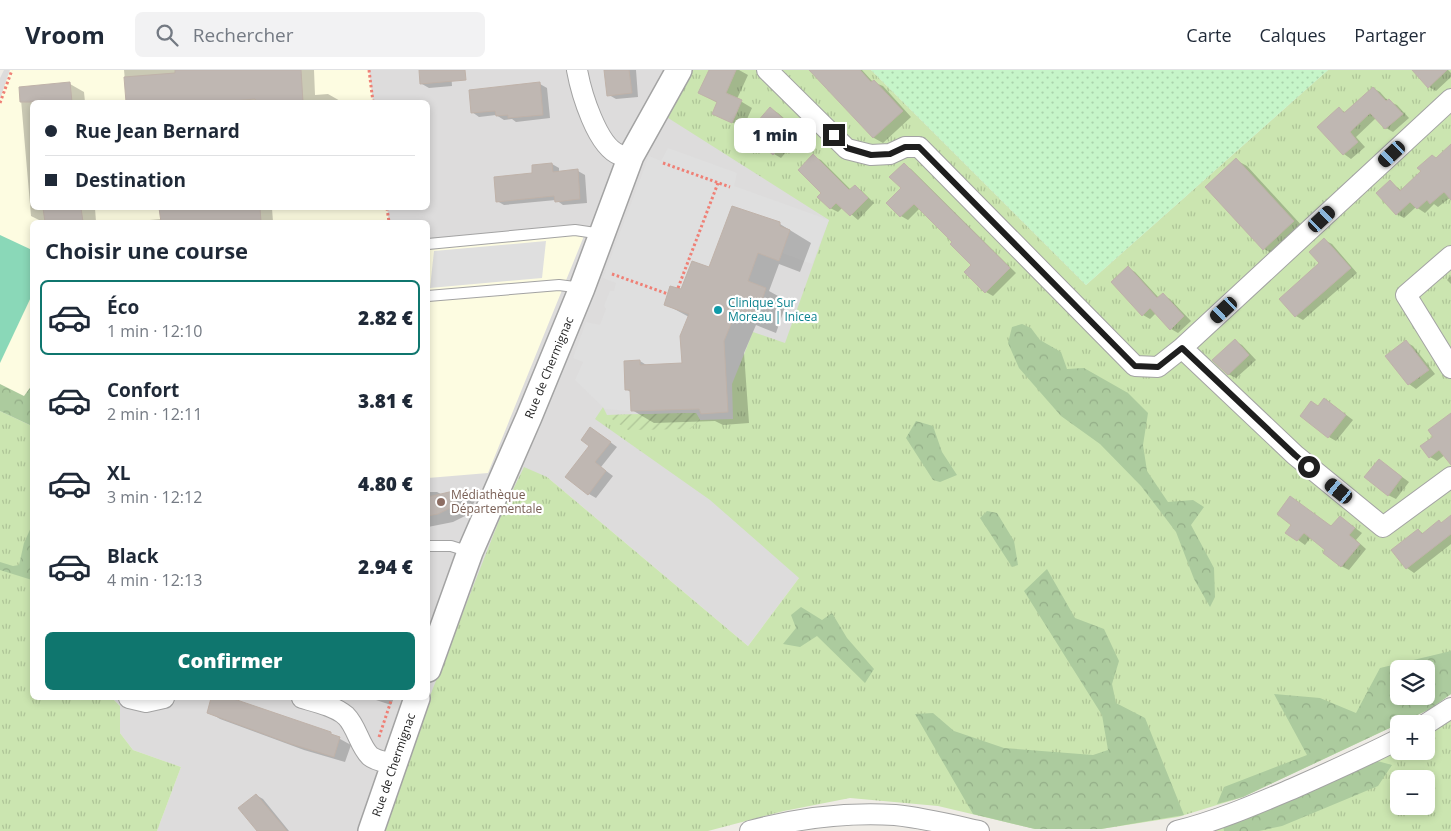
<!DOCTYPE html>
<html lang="fr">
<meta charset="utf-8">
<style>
body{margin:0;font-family:"Open Sans",sans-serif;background:#f2f2f3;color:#1f2937;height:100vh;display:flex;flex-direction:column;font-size:19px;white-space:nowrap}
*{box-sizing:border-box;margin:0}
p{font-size:16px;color:#747a83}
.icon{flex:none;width:28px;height:28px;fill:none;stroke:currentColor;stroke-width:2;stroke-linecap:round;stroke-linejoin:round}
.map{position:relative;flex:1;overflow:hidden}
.drawer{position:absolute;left:30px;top:150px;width:400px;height:480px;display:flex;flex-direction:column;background:#fff;border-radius:8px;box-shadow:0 2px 8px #0003}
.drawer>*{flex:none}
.banner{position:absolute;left:30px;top:30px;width:400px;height:110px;border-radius:8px;box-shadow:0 2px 8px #0003;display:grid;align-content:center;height:110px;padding:0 15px;background:#fff}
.controls{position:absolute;left:1390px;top:590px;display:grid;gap:10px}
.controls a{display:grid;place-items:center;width:45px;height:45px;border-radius:8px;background:#fff;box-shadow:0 2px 8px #0003;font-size:25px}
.end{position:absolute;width:22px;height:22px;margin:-11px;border:6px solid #1f1f1f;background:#fff;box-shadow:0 0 0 2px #fff}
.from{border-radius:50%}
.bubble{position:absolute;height:35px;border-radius:8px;background:#fff;box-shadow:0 2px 8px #0003;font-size:16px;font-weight:800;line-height:35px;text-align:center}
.car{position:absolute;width:15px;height:30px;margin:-15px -8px;border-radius:6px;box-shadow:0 0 4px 1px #0007;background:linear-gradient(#222 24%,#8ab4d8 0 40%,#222 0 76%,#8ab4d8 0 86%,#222 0)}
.banner b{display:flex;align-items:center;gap:18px;height:48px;font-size:19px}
.banner b+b{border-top:1px solid #e0e1e3}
.banner i{width:12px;height:12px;background:#1f2937}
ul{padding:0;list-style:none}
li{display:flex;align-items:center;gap:15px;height:75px;margin:0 10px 8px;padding:0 5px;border:2px solid transparent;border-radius:8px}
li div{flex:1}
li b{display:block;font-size:19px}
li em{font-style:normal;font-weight:800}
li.selected{border-color:#0f766e}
li>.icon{width:45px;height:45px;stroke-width:1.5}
h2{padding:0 15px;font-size:22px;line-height:60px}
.cta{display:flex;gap:10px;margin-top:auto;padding:10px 15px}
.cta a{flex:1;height:58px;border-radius:8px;background:#0f766e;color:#fff;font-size:20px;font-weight:800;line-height:58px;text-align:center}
header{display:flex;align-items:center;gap:30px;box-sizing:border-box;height:70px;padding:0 25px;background:#fff;border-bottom:1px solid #e0e1e3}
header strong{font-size:24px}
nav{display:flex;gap:28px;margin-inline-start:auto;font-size:18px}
.search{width:350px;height:45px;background:#f2f2f3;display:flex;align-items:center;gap:12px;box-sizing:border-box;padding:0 18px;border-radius:8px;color:#747a83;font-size:19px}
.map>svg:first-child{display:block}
.residential{fill:#dddcdc;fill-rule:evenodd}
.education{fill:#fdfce1}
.grass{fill:url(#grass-tufts);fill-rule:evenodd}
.forest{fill:url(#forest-crowns);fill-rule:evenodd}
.park{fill:url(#park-dots)}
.garden{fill:url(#garden-furrows)}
.pitch{fill:#8ad8b8}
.parking{fill:#dfdfdf}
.shadow{fill:#0003}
.building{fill:#bfb7b2;stroke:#bfb2a9}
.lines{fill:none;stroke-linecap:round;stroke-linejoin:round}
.service-casing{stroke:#a3a3a3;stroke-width:12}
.minor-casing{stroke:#a3a3a3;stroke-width:22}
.tertiary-casing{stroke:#a3a3a3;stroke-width:28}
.path{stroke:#ef8076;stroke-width:3;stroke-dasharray:2.5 2.5;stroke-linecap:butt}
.service{stroke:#fff;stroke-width:10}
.minor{stroke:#fff;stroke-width:20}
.tertiary{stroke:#fff;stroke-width:25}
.route{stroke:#1f1f1f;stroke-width:6}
.culture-dot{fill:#0f9aa8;stroke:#fff;stroke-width:2}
.education-dot{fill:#8d6e63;stroke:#fff;stroke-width:2}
.labels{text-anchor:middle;stroke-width:4.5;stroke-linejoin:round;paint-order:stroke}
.culture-label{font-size:12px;fill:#0d838f;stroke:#fff;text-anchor:start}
.street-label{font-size:12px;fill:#1f1f1f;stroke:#fff}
.education-label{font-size:12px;fill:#785e54;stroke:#fff;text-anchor:start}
</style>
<header>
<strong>Vroom</strong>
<div class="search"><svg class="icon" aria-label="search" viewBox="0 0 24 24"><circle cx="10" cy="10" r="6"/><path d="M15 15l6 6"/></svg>Rechercher</div>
<nav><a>Carte</a><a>Calques</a><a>Partager</a></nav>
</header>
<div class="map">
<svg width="1451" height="761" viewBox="0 0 1451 761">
<defs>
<pattern id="grass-tufts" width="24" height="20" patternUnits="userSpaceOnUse" patternTransform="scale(1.25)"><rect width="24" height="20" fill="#cbe5b0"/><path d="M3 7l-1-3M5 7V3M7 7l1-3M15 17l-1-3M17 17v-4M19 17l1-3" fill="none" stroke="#aec497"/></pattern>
<pattern id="forest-crowns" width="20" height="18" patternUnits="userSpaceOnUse" patternTransform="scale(1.25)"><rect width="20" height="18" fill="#accb9e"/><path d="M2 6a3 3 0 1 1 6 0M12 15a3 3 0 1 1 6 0" fill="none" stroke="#94ae88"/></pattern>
<pattern id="park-dots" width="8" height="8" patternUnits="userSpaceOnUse" patternTransform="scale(1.25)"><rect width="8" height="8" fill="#c6f5c9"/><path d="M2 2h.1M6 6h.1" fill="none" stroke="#aad2ac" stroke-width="1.8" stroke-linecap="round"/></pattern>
<pattern id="garden-furrows" width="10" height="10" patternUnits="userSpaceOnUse" patternTransform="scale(1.25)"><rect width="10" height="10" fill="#cbe5b0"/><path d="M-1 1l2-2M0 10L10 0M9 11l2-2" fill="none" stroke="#aec497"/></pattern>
</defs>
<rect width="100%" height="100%" fill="#efece6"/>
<!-- residential -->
<path class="residential" d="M4,0H871L1086,215L1328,0H1451L799,508L748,576L547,407L377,761H157L181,697L133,680L120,663V636L112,628H428V152H32V356L0,341V8ZM32,32H428V138H32Z"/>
<!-- education -->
<path class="education" d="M10,0H369L373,32H32V138H387L389,152H32V353L0,338V29Z
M586,161L488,403L428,408V172Z"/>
<!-- grass -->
<path class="grass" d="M691,0H871L1086,215L1328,0H1451V624L1430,639L1243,727L1178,747L1101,759H1035L938,736L850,728L784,741L708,761H379L389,730L504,438L524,397L547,407L748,576L799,508L710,430L595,349L603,337L607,345L696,343L700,350L733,349L732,314L753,262L785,273L829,150L665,46ZM1399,599H1426V626H1399Z
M0,341L32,356V628H112L120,636V663L133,680L181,697L157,761H0Z
M1451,645V761H1189L1399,674V681H1426V659ZM1399,709H1426V736H1399Z"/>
<!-- forest -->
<path class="forest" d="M1022,254L1031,258L1040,270L1061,282L1067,299L1084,298L1128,323L1148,343L1143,375L1147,401L1168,432L1193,430L1204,437L1191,455L1214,498L1215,527L1210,537L1194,509L1176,462L1141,416L1100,374L1061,346L1019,298L1008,273L1012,257Z
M0,314L24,326L32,315V356L0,341Z
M916,351L933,356L942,382L957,405L940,412L933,410L906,368Z
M987,441L997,443L1014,471L1018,495L1012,497L980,448Z
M32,455L31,494L32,510L0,500V492L13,496L19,495L24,473Z
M1047,499L1075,548L1104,559L1119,591L1112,614L1116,633L1145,648L1184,745L1101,759H1035L973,744L915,644L933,643L954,661L1004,678L1093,685L1108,680L1102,645L1024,521Z
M801,537L822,550L832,543L847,568L874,599L865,613L817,566L800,577L783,574L796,558L791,545Z
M1451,581V624L1430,639L1243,727L1217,734L1224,717L1307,685L1274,624L1320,628L1356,643L1380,598ZM1399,599H1426V626H1399Z
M1370,689L1392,695L1378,716L1282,756L1259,761H1224L1223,755Z"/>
<!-- park -->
<path class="park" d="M871,0H1328L1086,215Z"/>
<!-- garden -->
<path class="garden" d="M696,343L700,350L690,359L628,360L606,345Z"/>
<!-- pitch -->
<path class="pitch" d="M0,165L32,180V225L0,293Z"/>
<!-- parking -->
<path class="parking" d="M668,78L737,103L734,116L829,150L812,194L782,183L790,160L780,156V152L732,136L709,197L692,191L681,219L670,216L664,234L689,244L680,266L682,293L640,295V290L624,291L625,320H630L631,341L605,339L575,310L583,292L573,288L586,252L600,255L606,239L604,236L610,221H614L616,213L603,208L649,86L661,91Z
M546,171L542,208L430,218L434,181Z"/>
<!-- shadow -->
<path class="shadow" d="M124,0H314L315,25L328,24L342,32H127Z
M420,0H451L452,16L429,18L422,14Z
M605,0H636L638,27L616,29L609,25Z
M710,0H739L748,5L737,29L752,38L743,58L714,43L718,33L700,23Z
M810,0H862L873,12L883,16L911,47L883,73L874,68L846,36Z
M1413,0H1448L1451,3V7L1436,21L1429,17Z
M70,14L84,22L85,32H32V138H95L96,152H43L31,146L20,18Z
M540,14L547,18L550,48L516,52L512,49L504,50L496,45L479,47L472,42Z
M1373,18L1380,22L1388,31L1397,35L1409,48L1393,62L1386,58L1376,48L1356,67L1365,77L1351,89L1344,84L1319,57L1339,39L1345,42Z
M771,39L778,43L802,64L781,88L774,84L769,61Z
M1451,76V127L1438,137L1434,134L1425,143L1416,137L1404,148L1397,144L1390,112L1402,121Z
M813,86L821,90L851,120L855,116L862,121L874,133L858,150L843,137L838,142L830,138Z
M1236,90L1247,96L1304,158L1275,185L1264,179Z
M552,94L559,98V102L578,101L585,105L587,133L563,135L556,130L504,135L497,131L533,104Z
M904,95L911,99L1016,203L993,226L986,222L973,195L954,172L920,138L908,150L901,146Z
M161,138H272L273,152H125L162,149Z
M359,138H377L362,140Z
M780,154L811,173L800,202L779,194L769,221L787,231L776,263L756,255L744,283L749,353L723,355L715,351L654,353L632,340V323L626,319L640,291L648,296L683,295L689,247L665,234L710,198Z
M1324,170L1332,174L1357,203L1303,250L1296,246L1321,193Z
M1128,198L1135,202L1159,228L1163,225L1170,229L1191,251L1178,263L1171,259L1156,243L1150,249L1143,245Z
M1451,206V214L1447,210Z
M1235,271L1242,275L1256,290L1236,308L1228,304Z
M1406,272L1413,276L1435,304L1416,319L1409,314L1387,286Z
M1325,329L1353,350L1336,371L1329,367L1319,337Z
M1451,351V388L1445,385L1437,391L1430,387Z
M598,363L617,377L601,397L613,406L596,428L589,424L590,376Z
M1386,395L1409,412L1396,429L1388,425Z
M461,421L476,429L467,445L453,452L428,457V422H437L443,425Z
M1291,428L1332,457L1340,447L1362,463L1356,470L1366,479L1349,500L1341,496L1327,479L1311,467L1305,475L1287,462L1293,455Z
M1451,446V474L1414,503L1407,498L1393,480L1418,460L1424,464L1439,452L1442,454Z
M212,628H228L331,664L351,675L345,692L304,680L220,649L209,642Z
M370,628H394L391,635Z
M256,725L263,729L289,761H259Z"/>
<!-- building -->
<path class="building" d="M175,0H301L303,32H256L255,29L222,32H126L124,7L175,3Z
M419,0H465L466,10L420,14Z
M604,0H629L632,23L607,26Z
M709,0H736L726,23L742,30L732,53L712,44L717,32L698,23Z
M809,0H860L871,12L874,10L903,41L873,68Z
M1412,0H1447L1428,18Z
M70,12L72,32H20L19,17Z
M540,12L543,45L508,48V45L496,46L495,41L471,43L469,20Z
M1373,17L1386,31L1389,29L1403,44L1385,59L1370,43L1350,62L1358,72L1343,85L1317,57L1339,37L1344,43Z
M770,37L795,59L773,85L758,72L768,62L757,52Z
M1451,74V130L1444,122L1430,134L1427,130L1417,139L1410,132L1396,145L1376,123L1390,110L1400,121L1421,101L1417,98L1432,85L1436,88Z
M813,84L849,120L855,115L868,128L850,146L836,133L830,139L817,127L821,123L798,100Z
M1236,88L1294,151L1263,180L1205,117Z
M552,93L553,102L578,99L580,129L555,132L554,126L496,132L494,107L532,103V95Z
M904,93L1010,198L985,223L964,202L971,195L950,174L952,172L914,134L900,147L886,133L901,118L889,107Z
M732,136L780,152V156L790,160L779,191L758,183L748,211L766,218L755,252L735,244L724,271L728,342L701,344L699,339L631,341L630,320H625L624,291L640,290V295L682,293L680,266L689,244L664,235L670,216L681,219L692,191L709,197Z
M43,138H81L83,152H45Z
M159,138H260L261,152H161Z
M1324,168L1351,198L1295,247L1279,229L1319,193L1309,182Z
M1128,196L1157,228L1163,223L1184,246L1170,260L1150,238L1142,246L1111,212Z
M1235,269L1249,285L1228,305L1212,290Z
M1406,270L1429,300L1408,315L1385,286Z
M1324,328L1346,345L1328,368L1300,346L1311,331L1318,336Z
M1451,343V395L1439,380L1429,388L1420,376L1433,367L1428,360Z
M590,357L611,372L595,392L606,401L588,425L565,407L589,376L581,370Z
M1379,389L1402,407L1388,426L1364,407Z
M462,419L452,437L438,444L428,446V427Z
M1290,426L1331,456L1340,446L1355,458L1349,465L1360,474L1341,497L1323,483L1325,480L1304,463L1297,471L1285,463L1291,455L1277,444Z
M1451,445V464L1406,499L1391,480L1418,459L1422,464L1439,450L1441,453Z
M211,628H231L331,662V664L340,667L334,687L291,674L207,643Z
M256,724L278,750L287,761H257L238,738Z"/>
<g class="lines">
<!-- service casing -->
<g class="service-casing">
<path id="service" d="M428,174L575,160L602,164
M428,226L559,215L582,218
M428,476H451L470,482"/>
</g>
<!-- minor casing -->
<g class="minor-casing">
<path id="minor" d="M577,0C581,22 597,77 620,85C623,86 628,86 631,86
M767,0L847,79L871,85L890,84L905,77H919L1135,296L1158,297L1182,278L1451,29
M1451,186L1406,225L1451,298
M1182,278L1295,385L1383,457L1451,407
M129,628L146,632L164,628
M302,628C316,632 335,636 346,646C357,657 359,675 370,686C376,691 386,692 393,694
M1426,654L1451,638
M750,761C798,748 846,742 895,745C924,748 952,755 979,761
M1177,761C1217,751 1254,735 1292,719C1328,703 1364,687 1399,669"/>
</g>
<!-- tertiary casing -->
<g class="tertiary-casing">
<g id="tertiary">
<path id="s1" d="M428,599L470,482L529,347L582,218L631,86L679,0"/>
<path id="s2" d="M371,761L417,628"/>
</g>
</g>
<!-- path -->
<path class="path" d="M369,0L373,32
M0,33L12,0
M663,93L730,117
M387,138L389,152
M612,204L668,224
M678,218L718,113
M379,667L392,628"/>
<!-- service -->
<use href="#service" class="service"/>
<!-- minor -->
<use href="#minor" class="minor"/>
<!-- tertiary -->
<use href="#tertiary" class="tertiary"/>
</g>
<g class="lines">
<!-- route -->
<path class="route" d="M834,65L847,78L871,85L890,84L905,77H919L1135,296L1158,297L1182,278L1295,385L1309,397"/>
</g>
<!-- markers -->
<circle class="culture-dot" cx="718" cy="240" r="5"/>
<circle class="education-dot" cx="441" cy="432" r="5"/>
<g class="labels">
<!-- culture labels -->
<g class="culture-label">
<text x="728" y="237">Clinique Sur<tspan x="728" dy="14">Moreau | Inicea</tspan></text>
</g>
<!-- street labels -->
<g class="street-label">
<text dy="4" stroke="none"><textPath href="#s1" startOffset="325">Rue de Chermignac</textPath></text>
<text dy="4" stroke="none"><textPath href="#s2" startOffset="70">Rue de Chermignac</textPath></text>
</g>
<!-- education labels -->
<g class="education-label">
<text x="451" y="429">Médiathèque<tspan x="451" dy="14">Départementale</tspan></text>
</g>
</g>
</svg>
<div class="controls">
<a><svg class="icon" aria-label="layers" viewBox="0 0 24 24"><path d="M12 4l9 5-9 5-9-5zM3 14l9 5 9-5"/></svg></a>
<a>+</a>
<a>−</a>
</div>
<i class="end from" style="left:1309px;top:397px"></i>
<i class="end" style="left:834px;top:65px"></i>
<div class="bubble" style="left:734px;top:48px;width:82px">1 min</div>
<i class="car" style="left:1392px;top:84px;rotate:227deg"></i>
<i class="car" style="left:1322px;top:149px;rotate:47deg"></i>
<i class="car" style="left:1224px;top:240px;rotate:227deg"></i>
<i class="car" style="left:1339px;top:421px;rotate:309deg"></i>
<div class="banner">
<b><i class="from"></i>Rue Jean Bernard</b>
<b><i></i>Destination</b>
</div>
<section class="drawer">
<h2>Choisir une course</h2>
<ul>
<li class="selected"><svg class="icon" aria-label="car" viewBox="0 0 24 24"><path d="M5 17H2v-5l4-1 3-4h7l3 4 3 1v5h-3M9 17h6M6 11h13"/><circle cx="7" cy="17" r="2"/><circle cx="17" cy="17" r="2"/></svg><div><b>Éco</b><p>1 min · 12:10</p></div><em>2.82 €</em></li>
<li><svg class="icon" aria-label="car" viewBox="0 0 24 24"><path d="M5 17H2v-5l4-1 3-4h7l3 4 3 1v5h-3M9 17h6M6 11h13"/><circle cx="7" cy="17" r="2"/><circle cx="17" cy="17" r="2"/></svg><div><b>Confort</b><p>2 min · 12:11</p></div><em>3.81 €</em></li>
<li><svg class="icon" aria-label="car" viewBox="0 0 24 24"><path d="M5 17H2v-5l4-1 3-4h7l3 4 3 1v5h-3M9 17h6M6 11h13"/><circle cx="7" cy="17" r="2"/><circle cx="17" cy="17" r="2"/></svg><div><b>XL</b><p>3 min · 12:12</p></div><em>4.80 €</em></li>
<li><svg class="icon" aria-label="car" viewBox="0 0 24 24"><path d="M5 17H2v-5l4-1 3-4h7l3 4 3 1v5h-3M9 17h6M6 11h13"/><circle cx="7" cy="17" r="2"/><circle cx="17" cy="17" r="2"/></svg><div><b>Black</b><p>4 min · 12:13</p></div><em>2.94 €</em></li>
</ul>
<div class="cta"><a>Confirmer</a></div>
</section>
</div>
